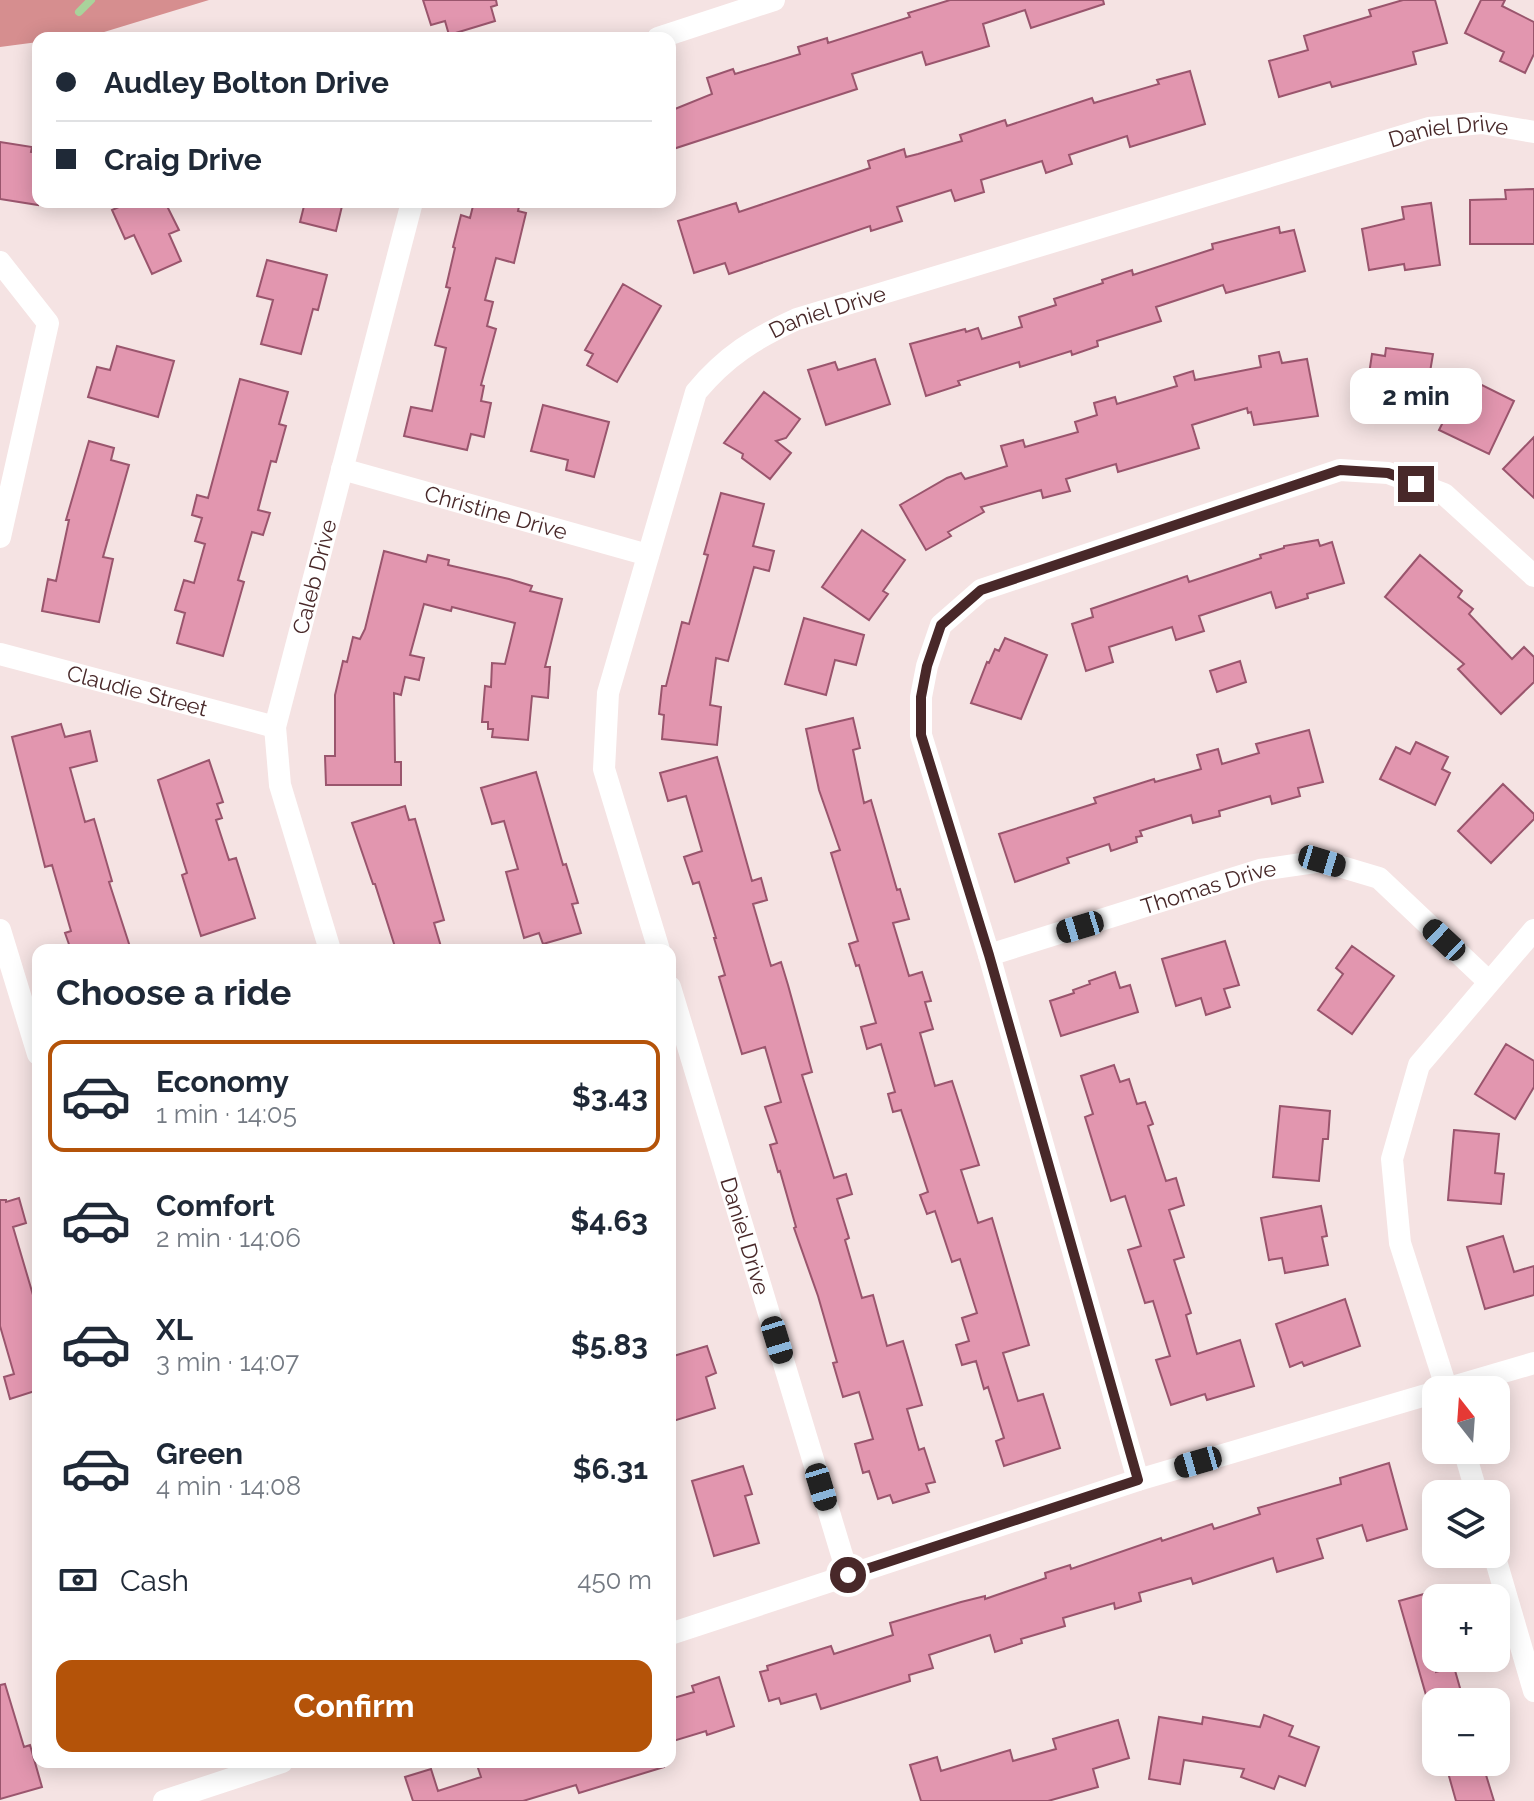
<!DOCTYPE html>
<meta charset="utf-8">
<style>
body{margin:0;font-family:Raleway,sans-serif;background:#f6f6f7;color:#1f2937;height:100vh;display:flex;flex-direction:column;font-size:30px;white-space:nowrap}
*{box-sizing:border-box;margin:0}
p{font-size:26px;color:#747a83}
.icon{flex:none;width:44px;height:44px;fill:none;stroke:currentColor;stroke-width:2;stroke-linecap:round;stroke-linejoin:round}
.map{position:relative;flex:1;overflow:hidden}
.drawer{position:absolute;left:32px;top:944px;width:644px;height:824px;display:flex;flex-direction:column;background:#fff;border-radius:16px;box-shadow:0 4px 20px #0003}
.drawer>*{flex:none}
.guide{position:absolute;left:32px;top:32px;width:644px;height:176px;border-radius:16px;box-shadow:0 4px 20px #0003;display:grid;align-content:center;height:176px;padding:0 24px;background:#fff}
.needle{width:52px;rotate:343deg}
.buttons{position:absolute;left:1422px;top:1376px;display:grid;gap:16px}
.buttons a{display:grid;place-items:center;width:88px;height:88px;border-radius:16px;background:#fff;box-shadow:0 4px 20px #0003;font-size:40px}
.end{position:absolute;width:36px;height:36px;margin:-18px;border:10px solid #482829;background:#fff;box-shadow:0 0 0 4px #fff}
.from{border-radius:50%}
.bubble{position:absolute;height:56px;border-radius:16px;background:#fff;box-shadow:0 4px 20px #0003;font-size:26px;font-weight:700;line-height:56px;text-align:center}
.car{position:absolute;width:24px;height:48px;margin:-24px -12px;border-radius:10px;box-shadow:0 0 6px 2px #0007;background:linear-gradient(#222 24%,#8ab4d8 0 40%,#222 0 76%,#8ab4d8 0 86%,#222 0)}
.guide b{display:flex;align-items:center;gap:28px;height:76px;font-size:30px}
.guide b+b{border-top:2px solid #e0e1e3}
.guide i{width:20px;height:20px;background:#1f2937}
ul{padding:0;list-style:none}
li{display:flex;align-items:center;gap:24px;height:112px;margin:0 16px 12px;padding:0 8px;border:4px solid transparent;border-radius:16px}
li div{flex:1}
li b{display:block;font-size:30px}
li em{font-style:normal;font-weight:700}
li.current{border-color:#b45309}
li>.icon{width:72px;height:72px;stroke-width:1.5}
h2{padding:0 24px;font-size:36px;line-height:96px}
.pay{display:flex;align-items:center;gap:20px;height:88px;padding:0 24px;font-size:30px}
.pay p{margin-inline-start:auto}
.button{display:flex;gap:16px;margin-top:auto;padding:16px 24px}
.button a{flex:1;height:92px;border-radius:16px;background:#b45309;color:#fff;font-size:32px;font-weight:700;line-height:92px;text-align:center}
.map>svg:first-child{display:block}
.forest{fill:#d68e8f}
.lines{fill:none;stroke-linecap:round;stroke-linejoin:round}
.stream{stroke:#a9d39b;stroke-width:8}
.building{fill:#e296af;stroke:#9a556d;stroke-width:2}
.street{stroke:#fff;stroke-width:22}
.route{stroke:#482829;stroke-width:10}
.labels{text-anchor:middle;stroke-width:6;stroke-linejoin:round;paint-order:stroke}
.street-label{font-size:22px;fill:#482829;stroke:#f5f5f5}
</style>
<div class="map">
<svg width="1534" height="1801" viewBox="0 0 1534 1801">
<rect width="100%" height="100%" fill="#f5e3e3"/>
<!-- forest -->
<path class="forest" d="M0,0H209L91,36L38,38V42L0,47Z"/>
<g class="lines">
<!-- stream -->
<path class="stream" d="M79,12L91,0"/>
</g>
<!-- building -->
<path class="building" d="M423,0H496L497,5L491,7L495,21L449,35L445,21L431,25Z
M950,0H1103L1104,4L1031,28L1025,10L983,24L989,46L926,65L922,52L852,74L857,89L670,150V111L712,94L707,78L733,69L735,74L800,54L798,47L827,38L828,43L910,17L908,13Z
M1403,0H1435L1447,43L1413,52L1416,64L1332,87L1330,82L1279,97L1269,61L1308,50L1304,36L1371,16L1369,10Z
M1481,0H1505L1502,6L1534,22V54L1525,73L1500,61L1504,52L1465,33Z
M1190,71L1205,124L1130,147L1127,136L1069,155L1072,164L1046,173L1042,161L981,180L984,192L955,201L951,190L897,207L902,221L871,231L870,226L729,274L725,263L694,273L678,221L736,203L739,212L870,168L868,161L904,149L906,157L918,154L962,141L960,135L1005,120L1007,126L1092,98L1094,103L1159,84L1157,80Z
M0,142L32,147L31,152L38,153V205L0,199Z
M1534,189V244H1470V200L1506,199L1505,190Z
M130,202H165L179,230L169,234L181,261L152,274L134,235L125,239L112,210Z
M305,202H343L336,231L300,222Z
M474,202H520L518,211L526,213L514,263L496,258L485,300L493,302L487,326L496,329L481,385L484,386L481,401L491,403L484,437L471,434L467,450L404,436L411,407L432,411L446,348L435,345L450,288L446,287L455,248L453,247L461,215L470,218Z
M1431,203L1440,265L1405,270L1404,264L1369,270L1362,229L1404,219L1402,207Z
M1279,227L1280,233L1294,230L1305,271L1226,293L1223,285L1156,307L1161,321L1097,341L1098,346L1072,355L1071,351L1020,367L1019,362L958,381L960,385L926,396L910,344L965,329L966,332L978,328L982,339L1022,327L1019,317L1056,305L1054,299L1103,283L1102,280L1132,270L1133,275L1213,249L1212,244Z
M267,260L327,275L318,310L313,309L301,354L261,344L273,300L257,296Z
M623,284L661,306L617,382L587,365L593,354L585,350Z
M117,346L174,361L158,417L88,397L97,367L110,370Z
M1386,348L1433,354L1429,378L1472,397L1478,383L1514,401L1489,454L1439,430L1453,402L1399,394L1396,420L1363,415L1372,354L1385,356Z
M1279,352L1282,363L1307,359L1318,416L1254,425L1251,412L1248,413L1247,408L1192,425L1199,448L1118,472L1116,464L1066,479L1070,491L1043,498L1041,490L981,507L984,512L948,532L951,536L926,550L900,505L947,478L961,473L965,479L1007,466L1001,446L1023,440L1025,447L1078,432L1075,422L1097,415L1094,403L1115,397L1117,404L1177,386L1174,377L1193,371L1195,380L1261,367L1259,356Z
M875,359L890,404L826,425L808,370L835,362L838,370Z
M240,379L288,392L279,424L286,426L276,462L271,461L258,510L270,513L263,535L252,532L238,580L244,582L223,656L177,643L185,613L175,610L184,580L194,583L205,544L195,541L202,518L192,515L197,495L208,498Z
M764,392L800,419L786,438L776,441L791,453L770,479L742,458L743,454L724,443Z
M543,405L609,422L594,477L566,470L568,460L531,451Z
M1534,437V498L1503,469Z
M89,441L114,448L111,460L129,465L103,557L113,559L99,622L42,611L48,579L56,581L69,520H66Z
M721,493L764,504L753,546L774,551L769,571L754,567L728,661L716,658L710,705L721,707L717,745L662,739L664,715L659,714L662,686H666L682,622L689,624L708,555L704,554Z
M862,530L905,560L883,591L888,594L869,620L822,587Z
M1318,540L1320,546L1332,542L1344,583L1307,594L1308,598L1276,608L1271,592L1199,616L1204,631L1176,640L1172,627L1109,647L1113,662L1086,671L1072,624L1093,617L1091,609L1187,576L1189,582L1261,558L1260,555L1284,548V546Z
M384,551L426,562L428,555L449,560L448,565L509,579L532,586L530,591L562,599L545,667H550L548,698L532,696L528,740L492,737L493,729H488V722H482L485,686L491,687L492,663L505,664L515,623L452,607L451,611L424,604L410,655L424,658L419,680L405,677L401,695L394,693L395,762H401V785H326L325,756H335V695L343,661L347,662L353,637L360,639L365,629Z
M1420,555L1462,591L1458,597L1473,609L1469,614L1512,659L1524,647L1534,657V682L1501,714L1458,669L1464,664L1385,597Z
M804,618L864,635L856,665L835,660L826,695L785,684Z
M1005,638L1047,655L1021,719L971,703L987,662L989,663L995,649L999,651Z
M1240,661L1246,682L1217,692L1210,671Z
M853,718L860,748L853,750L864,803L871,800L897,890L900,889L909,919L893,923L909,976L922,972L931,1001L925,1002L933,1029L920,1033L935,1086L952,1081L979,1165L961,1170L978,1223L992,1218L1029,1345L1003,1353L1018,1401L1043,1394L1060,1448L1004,1466L996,1441L1004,1438L988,1387L984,1389L976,1361L962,1365L956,1345L969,1341L962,1318L977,1313L960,1259L952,1262L935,1211L927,1214L920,1195L928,1192L901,1110L893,1112L888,1094L895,1092L881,1044L867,1049L861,1027L876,1023L859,965L856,966L849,944L858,941L831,853L840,850L819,790L806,729Z
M61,724L65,737L90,731L97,761L70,768L85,822L94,819L112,881L109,882L131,950H71L65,933L71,931L52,865L45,867L12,737Z
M1309,730L1323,782L1298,788L1300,796L1272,804L1270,796L1219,811L1220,816L1193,823L1191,815L1140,831L1142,836L1136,837L1137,842L1111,851L1109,844L1067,858L1069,863L1015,882L999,834L1096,803L1094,798L1154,779L1155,782L1201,769L1197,755L1218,749L1222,764L1259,753L1256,744Z
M1416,742L1448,757L1442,769L1450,773L1435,805L1380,779L1396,747L1410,754Z
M717,757L752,881L761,878L767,900L753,904L771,966L781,962L788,985L812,1072L802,1075L834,1178L846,1174L852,1194L837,1199L849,1238L845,1240L862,1298L873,1295L887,1346L903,1341L922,1405L907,1409L919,1450L924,1448L935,1482L926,1484L929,1492L893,1503L890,1495L878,1499L869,1471L863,1473L855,1444L873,1439L859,1392L843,1397L833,1363L837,1362L818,1296L794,1228L796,1227L780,1171L778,1172L770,1145L777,1143L765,1107L781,1102L765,1047L742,1054L719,977L725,975L714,938H716L699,882L693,884L684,857L702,851L686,796L668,801L660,773Z
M209,760L223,802L217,804L222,818L216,820L229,860L236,858L255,918L201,936L182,875L187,873L158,780Z
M536,772L563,865L566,864L578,903L572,904L581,933L543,944L539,933L524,938L506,872L518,869L504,821L492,824L481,788Z
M1503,784L1534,814V819L1491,863L1458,831Z
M405,806L409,820L415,819L444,920L434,923L442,950H396L375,884H373L352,823Z
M1225,941L1239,985L1224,989L1230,1007L1206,1015L1201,998L1176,1006L1162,959Z
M1352,946L1394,976L1352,1034L1318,1010L1343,974L1336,968Z
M1115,972L1120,988L1130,985L1138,1012L1061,1036L1050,1001L1074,993L1073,990L1090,984L1089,981Z
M1506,1044L1534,1061V1087L1515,1119L1475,1094Z
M1114,1065L1120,1082L1129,1079L1137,1104L1145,1102L1153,1124L1148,1126L1166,1181L1176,1178L1184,1205L1169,1210L1184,1257L1174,1260L1191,1313L1186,1315L1197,1354L1240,1340L1254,1386L1207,1400L1205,1394L1171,1405L1156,1360L1170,1356L1153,1301L1145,1303L1128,1250L1141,1246L1125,1196L1111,1201L1085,1117L1093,1114L1081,1076Z
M1280,1106L1330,1111L1328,1139H1323L1319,1181L1273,1177Z
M1454,1130L1499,1134L1495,1173L1504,1174L1501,1204L1448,1200Z
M19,1198L26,1223L13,1227L38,1312V1390L10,1399L4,1377L14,1374L0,1326V1200H6V1202Z
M1321,1206L1327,1236L1322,1237L1328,1265L1285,1273L1282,1258L1269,1260L1261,1218Z
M1503,1236L1514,1272L1534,1266V1295L1485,1309L1467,1247Z
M1345,1299L1360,1346L1304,1366L1302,1362L1290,1367L1276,1324Z
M707,1346L716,1373L706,1377L715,1408L670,1422V1357Z
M1389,1463L1407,1529L1367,1541L1362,1525L1317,1539L1323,1558L1277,1572L1273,1558L1193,1584L1191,1578L1139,1593L1141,1601L1115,1609L1114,1603L1063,1618L1065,1626L1021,1639L1022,1643L995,1652L990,1635L929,1655L933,1668L909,1675L910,1681L821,1709L816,1694L781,1704L779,1698L769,1701L760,1672L768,1670L767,1666L831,1646L834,1654L893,1635L890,1623L961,1602L985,1596V1599L1046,1578L1045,1573L1070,1565L1071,1569L1161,1538L1162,1541L1212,1524L1214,1529L1260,1514L1258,1508L1341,1484L1340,1478Z
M743,1466L752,1494L745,1496L759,1543L714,1556L692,1481Z
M1431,1592L1436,1610V1672L1454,1667L1464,1702H1436V1708L1430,1709L1399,1601Z
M719,1677L734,1726L707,1735L706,1731L670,1742V1699L694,1692L692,1686Z
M5,1684L24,1747L30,1745L42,1787L0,1799V1685Z
M1264,1715L1293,1726L1289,1736L1319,1747L1305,1786L1279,1776L1274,1789L1241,1777L1244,1769L1184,1760L1180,1784L1149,1779L1159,1717L1202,1724L1203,1717L1260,1727Z
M1118,1720L1129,1758L1093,1769L1098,1787L1048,1801H921L910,1765L937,1757L941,1771L1010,1750L1013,1761L1056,1749L1053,1739Z
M476,1762H663L664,1767L579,1793L576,1785L523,1801H413L405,1777L431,1769L438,1791L481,1777Z
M1445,1762H1482L1494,1801H1456Z"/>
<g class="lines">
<!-- street -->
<g class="street">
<path d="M658,38L774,0"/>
<path d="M0,262L48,323L0,537"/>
<path id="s1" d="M342,469L648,555"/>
<path id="s2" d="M0,654L275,727"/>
<path d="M0,930L38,1054"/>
<path id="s3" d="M330,950L280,785L275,727L412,202"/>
<path id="s4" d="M659,950L604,769L608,693L696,392C726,356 755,338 797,319L1429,128L1482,123L1534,132"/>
<path id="s5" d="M989,955L1260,870L1322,861L1379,878L1488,981"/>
<path id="s6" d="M670,987L848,1575"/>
<path d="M1442,1390L1534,1363"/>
<path d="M1447,1390L1400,1243L1392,1159L1419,1065L1534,930"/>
<path d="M1464,1450L1477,1494"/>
<path d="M1138,1480L989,955L921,735V697L927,666L941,625L981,590L1340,470L1388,473L1444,494L1534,576"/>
<path d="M1494,1554L1534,1691"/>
<path d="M670,1634L1138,1480L1436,1392"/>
<path d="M164,1801L282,1762"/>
</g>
</g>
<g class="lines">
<!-- route -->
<path class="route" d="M848,1575L1138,1480L989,955L921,735V697L927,666L941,625L981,590L1340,470L1388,473L1416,484"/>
</g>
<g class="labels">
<!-- street labels -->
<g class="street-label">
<text dy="8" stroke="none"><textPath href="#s4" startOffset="1384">Daniel Drive</textPath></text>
<text dy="8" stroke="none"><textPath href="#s4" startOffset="736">Daniel Drive</textPath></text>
<text dy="8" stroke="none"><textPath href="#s1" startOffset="160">Christine Drive</textPath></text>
<text dy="8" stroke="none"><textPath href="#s3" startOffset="386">Caleb Drive</textPath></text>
<text dy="8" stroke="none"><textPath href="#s2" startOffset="142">Claudie Street</textPath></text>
<text dy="8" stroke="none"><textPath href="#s5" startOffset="230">Thomas Drive</textPath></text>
<text dy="8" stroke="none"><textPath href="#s6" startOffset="260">Daniel Drive</textPath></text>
</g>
</g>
</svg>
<div class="buttons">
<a><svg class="needle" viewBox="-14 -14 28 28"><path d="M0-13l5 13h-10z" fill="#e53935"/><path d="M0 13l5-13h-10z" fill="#747a83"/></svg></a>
<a><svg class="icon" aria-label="layers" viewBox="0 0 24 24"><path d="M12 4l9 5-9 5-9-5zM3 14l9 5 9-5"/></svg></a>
<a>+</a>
<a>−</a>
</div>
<i class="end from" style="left:848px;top:1575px"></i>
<i class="end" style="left:1416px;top:484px"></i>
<div class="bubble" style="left:1350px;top:368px;width:132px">2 min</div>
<i class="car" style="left:1322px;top:861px;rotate:107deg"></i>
<i class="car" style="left:1080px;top:927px;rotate:253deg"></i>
<i class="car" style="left:1444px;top:940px;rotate:313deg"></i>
<i class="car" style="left:777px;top:1340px;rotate:163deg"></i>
<i class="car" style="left:1198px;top:1462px;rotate:254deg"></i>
<i class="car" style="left:821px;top:1487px;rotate:163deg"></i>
<div class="guide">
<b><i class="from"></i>Audley Bolton Drive</b>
<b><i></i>Craig Drive</b>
</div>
<section class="drawer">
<h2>Choose a ride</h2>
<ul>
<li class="current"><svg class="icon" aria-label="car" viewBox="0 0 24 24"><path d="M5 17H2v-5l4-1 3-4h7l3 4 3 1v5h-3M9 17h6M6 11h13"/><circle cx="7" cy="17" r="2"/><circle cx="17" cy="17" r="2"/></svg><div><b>Economy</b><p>1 min · 14:05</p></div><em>$3.43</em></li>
<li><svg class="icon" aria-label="car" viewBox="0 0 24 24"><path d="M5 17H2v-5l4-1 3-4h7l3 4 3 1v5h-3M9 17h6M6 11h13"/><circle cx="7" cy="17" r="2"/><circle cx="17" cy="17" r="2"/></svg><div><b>Comfort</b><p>2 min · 14:06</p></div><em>$4.63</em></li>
<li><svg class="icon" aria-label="car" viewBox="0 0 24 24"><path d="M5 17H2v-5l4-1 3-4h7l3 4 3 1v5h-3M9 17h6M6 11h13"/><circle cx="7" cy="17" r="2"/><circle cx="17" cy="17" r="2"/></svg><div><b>XL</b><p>3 min · 14:07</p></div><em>$5.83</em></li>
<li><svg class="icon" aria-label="car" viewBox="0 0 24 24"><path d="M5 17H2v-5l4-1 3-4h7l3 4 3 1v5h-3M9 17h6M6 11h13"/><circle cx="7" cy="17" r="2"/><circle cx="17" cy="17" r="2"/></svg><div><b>Green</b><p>4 min · 14:08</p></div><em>$6.31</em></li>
</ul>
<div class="pay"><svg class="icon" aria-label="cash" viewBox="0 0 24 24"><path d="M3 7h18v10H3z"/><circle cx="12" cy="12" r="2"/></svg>Cash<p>450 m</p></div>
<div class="button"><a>Confirm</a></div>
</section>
</div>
